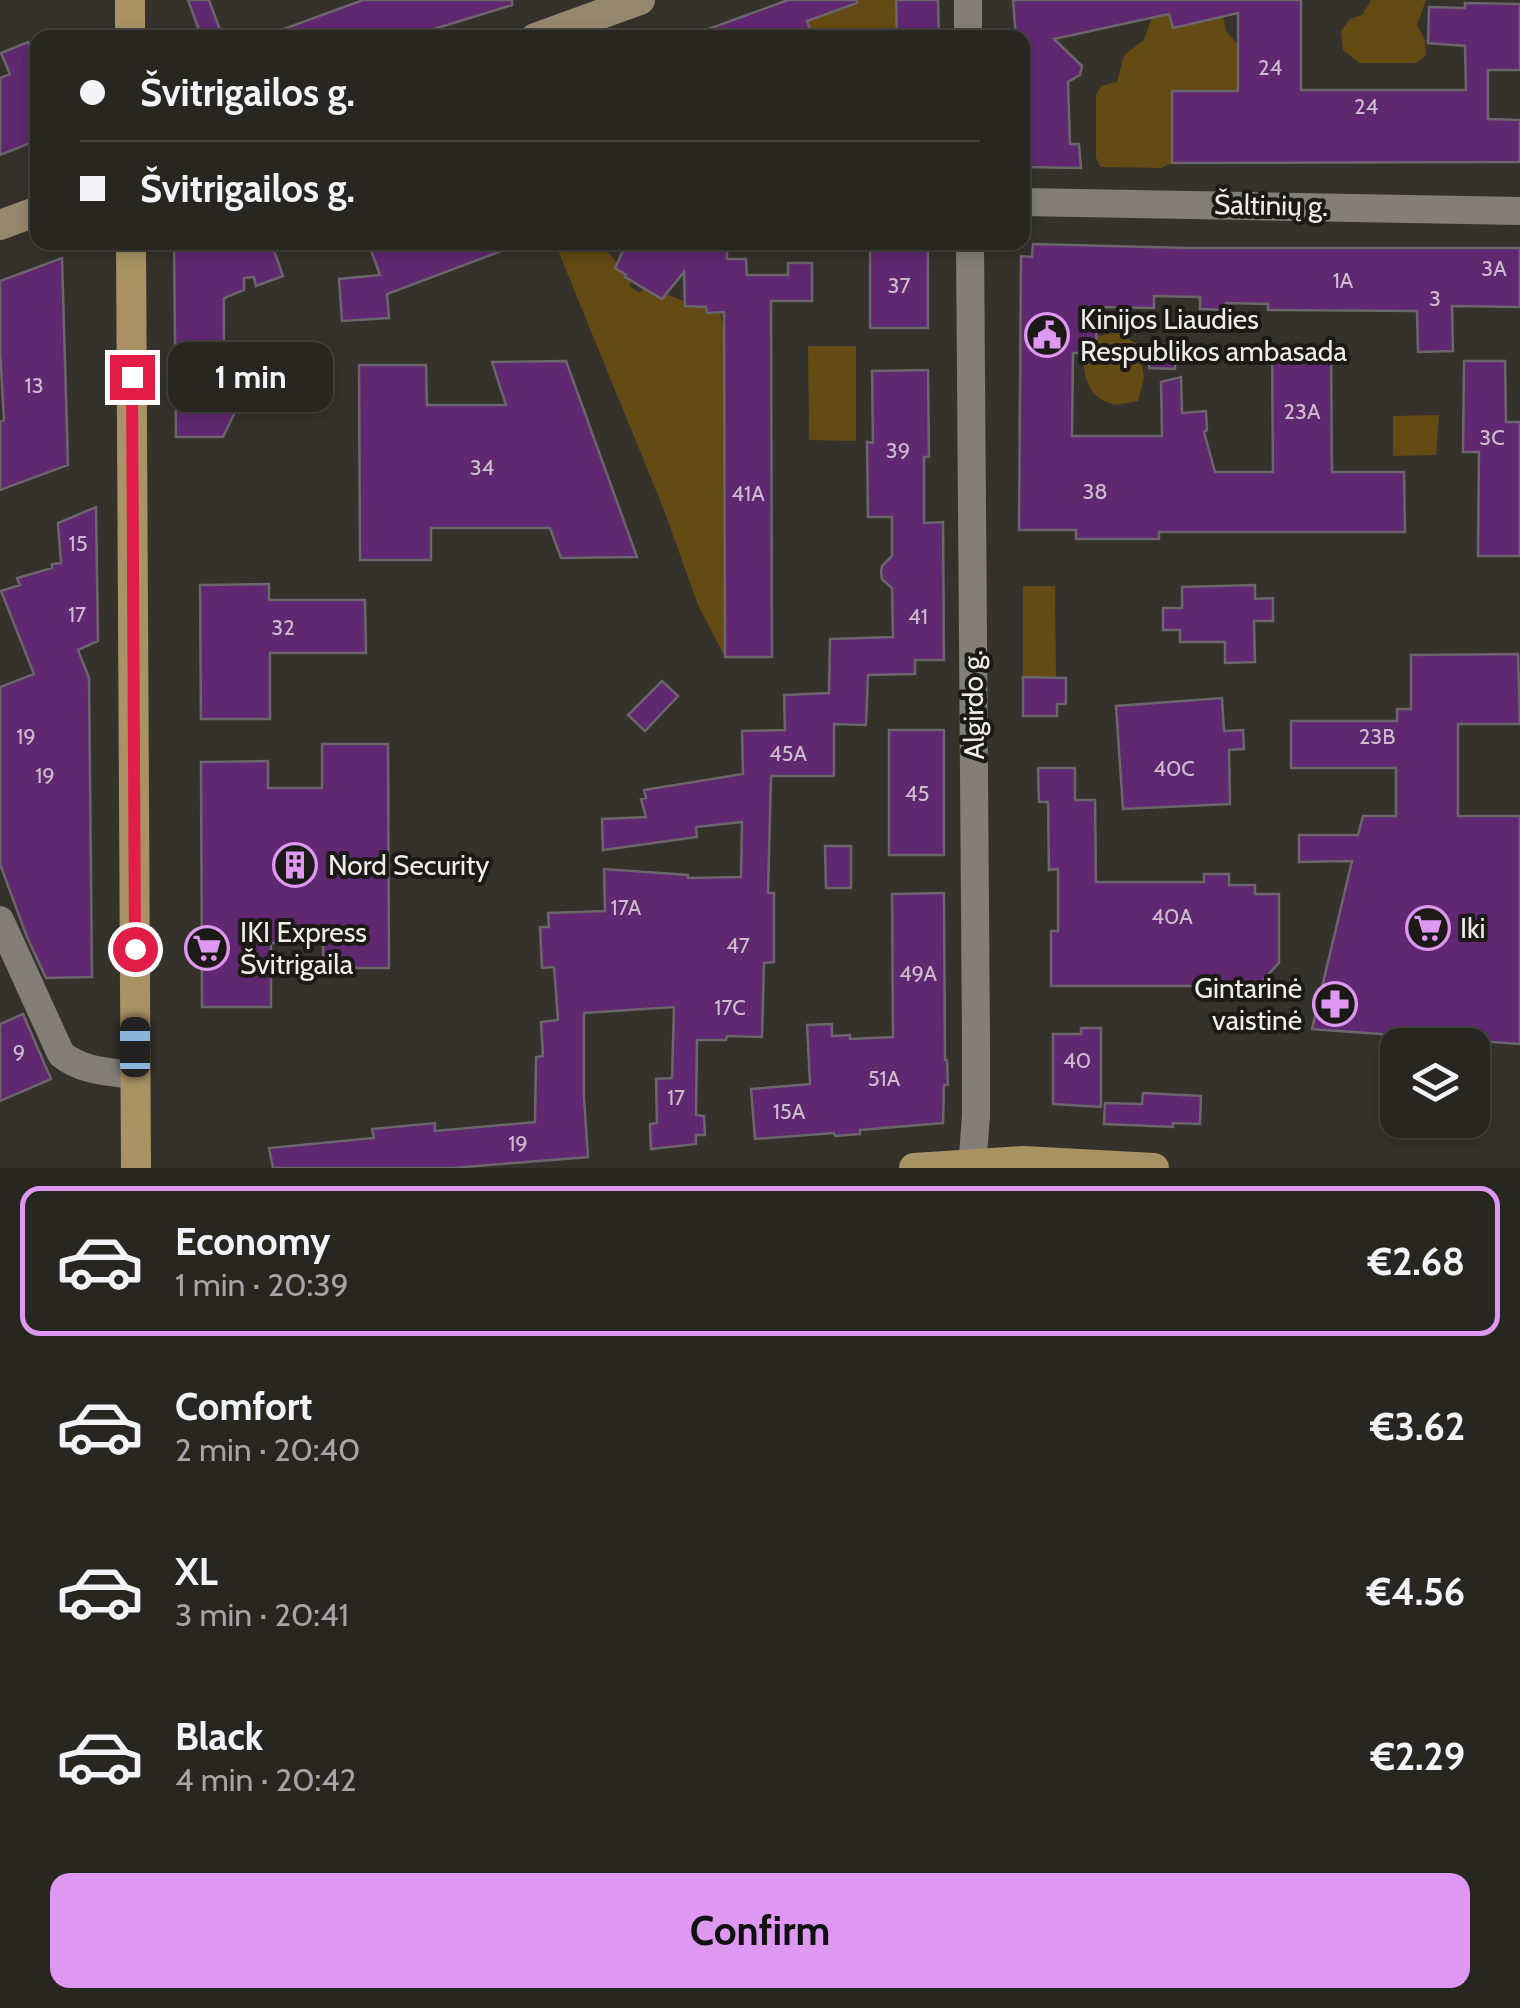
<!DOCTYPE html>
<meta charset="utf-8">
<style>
body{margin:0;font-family:Cabin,sans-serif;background:#34322e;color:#f1f3f6;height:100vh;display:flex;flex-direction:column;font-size:38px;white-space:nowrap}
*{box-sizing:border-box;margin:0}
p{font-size:32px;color:#a5a5a5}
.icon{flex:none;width:55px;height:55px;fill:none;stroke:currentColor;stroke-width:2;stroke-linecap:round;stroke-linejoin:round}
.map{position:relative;height:1168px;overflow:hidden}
.details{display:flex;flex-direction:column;background:#282621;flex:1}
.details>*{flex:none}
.guide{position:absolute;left:30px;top:30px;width:1000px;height:220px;border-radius:20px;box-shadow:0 5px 15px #0003,0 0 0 2px #44433f;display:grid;align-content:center;height:220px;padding:0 50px;background:#282621}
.fabs{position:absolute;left:1380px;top:1028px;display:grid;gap:20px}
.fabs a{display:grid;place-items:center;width:110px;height:110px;border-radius:20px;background:#282621;box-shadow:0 5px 15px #0003,0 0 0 2px #44433f;font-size:50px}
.end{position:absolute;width:45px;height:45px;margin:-22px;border:12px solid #e11d48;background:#fff;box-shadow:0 0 0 5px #fff}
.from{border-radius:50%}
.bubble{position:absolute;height:70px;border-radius:20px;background:#282621;box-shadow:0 5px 15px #0003,0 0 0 2px #44433f;font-size:32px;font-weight:700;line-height:70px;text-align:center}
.car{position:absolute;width:30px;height:60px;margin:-30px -15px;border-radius:12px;box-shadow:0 0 8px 2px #0007;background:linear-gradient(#222 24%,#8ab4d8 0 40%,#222 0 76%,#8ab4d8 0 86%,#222 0)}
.guide b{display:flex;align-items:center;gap:35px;height:95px;font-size:38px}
.guide b+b{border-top:2px solid #44433f}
.guide i{width:25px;height:25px;background:#f1f3f6}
ul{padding:18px 0 0;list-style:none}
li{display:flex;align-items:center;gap:30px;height:150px;margin:0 20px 15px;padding:0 30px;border:5px solid transparent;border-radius:20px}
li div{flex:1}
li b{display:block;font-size:38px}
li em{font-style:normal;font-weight:700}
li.current{border-color:#de98f2}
li>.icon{width:90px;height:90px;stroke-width:1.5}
.action{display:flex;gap:20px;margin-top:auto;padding:20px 50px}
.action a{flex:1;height:115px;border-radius:20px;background:#de98f2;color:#111;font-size:40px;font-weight:700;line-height:115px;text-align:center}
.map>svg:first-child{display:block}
.green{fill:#644a13}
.building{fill:#602870;stroke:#6b666c;stroke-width:2.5}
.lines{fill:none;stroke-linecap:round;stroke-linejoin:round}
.street{stroke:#837f78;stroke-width:28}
.secondary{stroke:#96886e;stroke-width:30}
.primary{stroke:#a99264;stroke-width:30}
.route{stroke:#e11d48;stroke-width:12}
.labels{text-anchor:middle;stroke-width:8;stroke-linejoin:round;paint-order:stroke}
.number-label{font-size:22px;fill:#cbbccb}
.street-label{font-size:28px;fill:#efede9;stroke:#1c1a17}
.poi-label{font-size:28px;fill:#efede9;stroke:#1c1a17;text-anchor:start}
</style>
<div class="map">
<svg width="1520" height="1168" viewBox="0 0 1520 1168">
<rect width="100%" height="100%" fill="#35322c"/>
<!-- green -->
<path class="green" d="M854,0H896L897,37H813L807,21Z
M1371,0H1426L1417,25L1425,40L1426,55L1416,63H1359L1343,50L1341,31L1350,19L1362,15Z
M1221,4L1226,31L1238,45V91H1172V163L1161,168L1101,167L1096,158V95L1101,86L1117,82L1124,55L1144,40L1152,17L1169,14L1173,28Z
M555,243H596L599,249L604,248L617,263L616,268L631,281L629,286L640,293L643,289L662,298L666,294L698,307L720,312L724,329L725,657L698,605L664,510Z
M1118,332L1140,346L1144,379L1138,401C1130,402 1120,406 1113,404C1082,397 1078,360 1092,337Z
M808,346H856V441L809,440Z
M1439,415L1436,455L1393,456V416Z
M1023,586H1055L1056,677H1023Z"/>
<!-- building -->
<path class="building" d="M188,0H209L223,38H202Z
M363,0H512V5L405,38H267V35Z
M788,0H857V3L807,21L813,38H693L692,35Z
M896,0H938L939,38H897Z
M1013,0H1301V90H1466L1465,46L1428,43L1429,7L1465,8V3L1520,4V70H1488V119L1520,120V162L1172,163V91H1238V13L1173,28L1169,14L1054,39L1082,66L1080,75L1068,82L1070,144H1079L1081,168L1022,167V38H1016Z
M28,42L38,64V140L0,155V78L10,74L1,53Z
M174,242H271L283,276L256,286L254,277L244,278V290L224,298V377L245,376V402H240L223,437H176Z
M368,242H519L520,244L387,294L389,318L342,321L339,279L380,275Z
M627,242H679L689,249L727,250V259H746L747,275H788V263H812V301H771L772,657H725L724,312L707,313L706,307L685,306L684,272L662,299L625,277L626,275L615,268Z
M870,242H928V328H870Z
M1033,244L1188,248H1520V307L1452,306L1453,351L1418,352L1417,311L1268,310V304L1226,303V310L1200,309V297L1154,296V308L1097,307L1096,353H1073L1072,436H1162L1161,382L1181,377L1182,413L1206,411L1207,430L1204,432L1215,472H1273L1272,349H1331L1332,472H1404L1405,532H1159V539H1076V530H1019L1021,256L1032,257Z
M62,258L68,465L0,490V422L4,420L0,349V281Z
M1150,344L1176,345L1175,369L1149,368Z
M566,361L637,557L561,558L550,528H431V560H360L359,365H426L427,405H506L492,362Z
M1464,361H1505L1506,422H1520V556H1478L1479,452H1463Z
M310,368L312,403L283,409L276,375Z
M928,370L929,457H924V523L943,522L944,660H915V674L868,675L866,725L834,724V776H771L768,893H774V962L764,963L762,1037L727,1036L726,1040H697L696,1115L704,1116L705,1135H696V1144L651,1149L650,1124L657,1123L656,1079L672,1078L674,1007L584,1013V1098L588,1157L453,1168H273L269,1148L374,1138L372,1129L435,1123V1131L535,1122L536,1057L543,1056L541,1022L558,1020L554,967L542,968L540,927H549L548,913L605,911L604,869L688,875V878L741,877L742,822L696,827L697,837L603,850L602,819L646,817L641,799L646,798L644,790L743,774L742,731L785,730L784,695L829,693L830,639L893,637L892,588L882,579L881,572L882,566L892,556V517H868L867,442L873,443L872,371Z
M96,507L98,641L78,650L89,678L92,977L46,978L27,937L0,864V687L34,674L1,591L20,585L17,578L52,568V564L61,563L58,523Z
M269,584V600H365L366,653H270V719H201L200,585Z
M1255,585V599L1273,598V621H1254L1255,662L1225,663V642H1180V630H1163V608H1182V587Z
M1518,654L1520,724H1458V816H1520V1044L1312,1029L1352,861L1299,862V835H1358L1363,816H1396V768H1291V721H1397V709H1411V655Z
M1023,677L1066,678V704H1057V716H1023Z
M662,681L678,696L645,731L628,715Z
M1222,698L1224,731L1243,730L1244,749L1229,750L1230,804L1123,809L1116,706Z
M889,730H944V855H889Z
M322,744H388L389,968H323V943H271V1007H202L201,762L268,761V788H322Z
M1038,768H1075V800H1095L1096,882H1204V874H1229V885H1255V894H1279V963L1257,986H1051V931H1058V869L1049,870L1048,802H1039Z
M825,846H851V888H826Z
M944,893L945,1060H947L948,1085H944L943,1123L860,1130V1134L835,1136L834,1133L755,1139L751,1089L810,1084L807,1025L832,1024V1036L850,1035V1039L893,1037L892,894Z
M23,1014L51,1079L0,1101V1024Z
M1081,1028H1101V1107L1053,1104V1034H1081Z
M1143,1093L1201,1096L1200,1124L1173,1123V1127L1104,1124L1105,1103L1142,1104Z"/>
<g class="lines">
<!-- street -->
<path class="street" d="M968,0V38
M1022,202L1520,211
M970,242L976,1041V1116L972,1168
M0,920L61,1054C81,1071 109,1072 135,1075"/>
<!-- secondary -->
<path class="secondary" d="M535,38L640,0
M0,225L38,211"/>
<!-- primary -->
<path class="primary" d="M130,0V38
M131,242L136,1168
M914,1168L1023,1161L1154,1168"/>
</g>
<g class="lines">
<!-- route -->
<path class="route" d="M132,377L135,949"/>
</g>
<!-- icons -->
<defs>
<g id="civic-ring" transform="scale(2.25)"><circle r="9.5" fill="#1c1a17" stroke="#de98f2" stroke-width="1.5"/><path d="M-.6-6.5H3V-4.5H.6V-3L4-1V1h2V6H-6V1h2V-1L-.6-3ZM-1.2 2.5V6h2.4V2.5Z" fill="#de98f2"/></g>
<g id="building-ring" transform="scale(2.25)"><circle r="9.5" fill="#1c1a17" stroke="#de98f2" stroke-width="1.5"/><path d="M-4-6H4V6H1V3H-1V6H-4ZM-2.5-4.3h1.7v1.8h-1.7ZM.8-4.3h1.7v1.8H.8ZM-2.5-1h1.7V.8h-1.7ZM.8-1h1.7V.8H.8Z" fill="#de98f2"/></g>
<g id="supermarket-ring" transform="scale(2.25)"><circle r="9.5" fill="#1c1a17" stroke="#de98f2" stroke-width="1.5"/><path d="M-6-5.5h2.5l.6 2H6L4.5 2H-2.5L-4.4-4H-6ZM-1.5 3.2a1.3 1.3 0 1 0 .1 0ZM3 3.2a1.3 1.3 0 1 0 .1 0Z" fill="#de98f2"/></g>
<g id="pharmacy-ring" transform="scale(2.25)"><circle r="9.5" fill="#1c1a17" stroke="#de98f2" stroke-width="1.5"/><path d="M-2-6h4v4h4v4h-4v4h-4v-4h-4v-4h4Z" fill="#de98f2"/></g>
</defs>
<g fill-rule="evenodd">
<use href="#civic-ring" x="1047" y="335"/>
<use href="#building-ring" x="295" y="865"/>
<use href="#supermarket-ring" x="1428" y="928"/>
<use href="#supermarket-ring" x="207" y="948"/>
<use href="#pharmacy-ring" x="1335" y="1004"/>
</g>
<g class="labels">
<!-- number labels -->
<g class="number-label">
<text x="1270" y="75">24</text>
<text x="1366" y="114">24</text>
<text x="1494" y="276">3A</text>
<text x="1343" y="288">1A</text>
<text x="899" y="293">37</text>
<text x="1435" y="306">3</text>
<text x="34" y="393">13</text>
<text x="1302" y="419">23A</text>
<text x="1492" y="445">3C</text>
<text x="898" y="458">39</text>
<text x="482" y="475">34</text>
<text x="1095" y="499">38</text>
<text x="748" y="501">41A</text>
<text x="78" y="551">15</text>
<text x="77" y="622">17</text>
<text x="918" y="624">41</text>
<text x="283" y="635">32</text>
<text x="26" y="744">19</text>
<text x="1377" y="744">23B</text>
<text x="788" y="761">45A</text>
<text x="1174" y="776">40C</text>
<text x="45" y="783">19</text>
<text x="917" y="801">45</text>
<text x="626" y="915">17A</text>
<text x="1172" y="924">40A</text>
<text x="738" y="953">47</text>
<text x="918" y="981">49A</text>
<text x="730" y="1015">17C</text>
<text x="19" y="1060">9</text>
<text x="1077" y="1068">40</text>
<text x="884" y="1086">51A</text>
<text x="676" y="1105">17</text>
<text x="789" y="1119">15A</text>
<text x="518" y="1151">19</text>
</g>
<!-- street labels -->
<g class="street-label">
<text transform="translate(1271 205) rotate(1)" y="10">Šaltinių g.</text>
<text transform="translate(973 705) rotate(-91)" y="10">Algirdo g.</text>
</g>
<!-- poi labels -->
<g class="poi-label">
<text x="1080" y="329">Kinijos Liaudies<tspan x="1080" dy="32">Respublikos ambasada</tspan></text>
<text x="328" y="875">Nord Security</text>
<text x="1460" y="938">Iki</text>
<text x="240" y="942">IKI Express<tspan x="240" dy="32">Švitrigaila</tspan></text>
<text x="1302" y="998" text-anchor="end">Gintarinė<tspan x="1302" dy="32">vaistinė</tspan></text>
</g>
</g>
</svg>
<div class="fabs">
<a><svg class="icon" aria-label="layers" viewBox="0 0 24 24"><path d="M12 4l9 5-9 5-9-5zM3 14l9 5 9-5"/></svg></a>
</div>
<i class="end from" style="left:135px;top:949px"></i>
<i class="end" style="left:132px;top:377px"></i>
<div class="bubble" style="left:168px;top:342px;width:165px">1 min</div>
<i class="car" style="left:135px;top:1047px;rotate:0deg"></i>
<div class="guide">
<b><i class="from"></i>Švitrigailos g.</b>
<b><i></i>Švitrigailos g.</b>
</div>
</div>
<section class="details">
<ul>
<li class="current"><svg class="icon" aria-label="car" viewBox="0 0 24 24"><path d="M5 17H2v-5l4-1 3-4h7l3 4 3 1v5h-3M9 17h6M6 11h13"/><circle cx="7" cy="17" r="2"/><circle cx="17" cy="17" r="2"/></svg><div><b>Economy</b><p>1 min · 20:39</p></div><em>€2.68</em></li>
<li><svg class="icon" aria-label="car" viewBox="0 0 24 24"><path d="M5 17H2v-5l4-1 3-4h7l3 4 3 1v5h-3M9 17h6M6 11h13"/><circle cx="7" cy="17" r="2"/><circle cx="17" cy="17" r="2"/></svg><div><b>Comfort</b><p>2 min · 20:40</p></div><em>€3.62</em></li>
<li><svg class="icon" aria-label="car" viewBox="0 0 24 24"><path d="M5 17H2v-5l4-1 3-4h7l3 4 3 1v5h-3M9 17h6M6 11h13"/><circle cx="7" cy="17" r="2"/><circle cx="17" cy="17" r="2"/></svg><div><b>XL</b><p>3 min · 20:41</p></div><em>€4.56</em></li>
<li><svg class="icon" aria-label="car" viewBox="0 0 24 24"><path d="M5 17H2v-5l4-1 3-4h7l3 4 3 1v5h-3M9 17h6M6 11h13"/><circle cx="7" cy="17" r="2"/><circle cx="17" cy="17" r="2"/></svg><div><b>Black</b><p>4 min · 20:42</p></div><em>€2.29</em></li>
</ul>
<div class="action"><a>Confirm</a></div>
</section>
